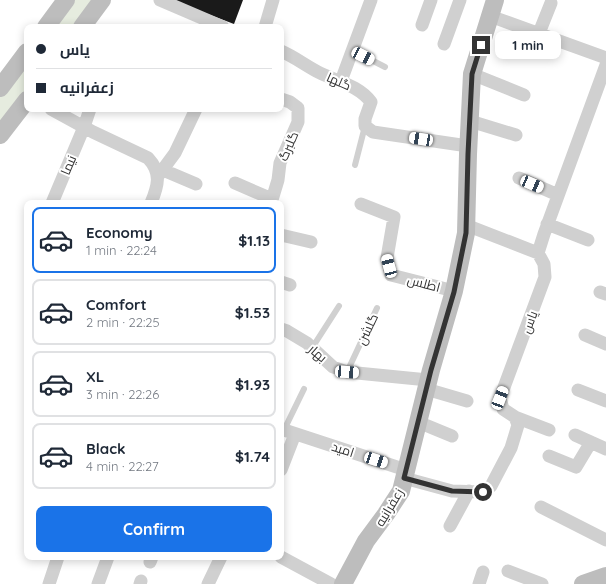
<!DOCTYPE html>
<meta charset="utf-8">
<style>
body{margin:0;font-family:Quicksand,Cairo,sans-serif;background:#f2f2f3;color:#1f2937;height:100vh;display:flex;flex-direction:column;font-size:15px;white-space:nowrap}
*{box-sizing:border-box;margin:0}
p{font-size:13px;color:#747a83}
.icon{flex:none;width:22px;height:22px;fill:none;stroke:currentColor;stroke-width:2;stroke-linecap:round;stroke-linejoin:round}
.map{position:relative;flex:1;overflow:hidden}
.panel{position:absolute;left:24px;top:200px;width:260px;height:360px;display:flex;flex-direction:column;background:#fff;border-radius:8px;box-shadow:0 2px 10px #0003}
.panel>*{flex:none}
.top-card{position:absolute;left:24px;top:24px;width:260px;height:88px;border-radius:8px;box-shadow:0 2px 10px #0003;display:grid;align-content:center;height:88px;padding:0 12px;background:#fff}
.end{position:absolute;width:18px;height:18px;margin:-9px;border:5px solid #333;background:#fff;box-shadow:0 0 0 2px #fff}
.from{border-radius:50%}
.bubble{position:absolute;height:28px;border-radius:8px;background:#fff;box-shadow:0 2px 10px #0003;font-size:13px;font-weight:700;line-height:28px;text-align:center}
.car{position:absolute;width:12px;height:24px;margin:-12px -6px;border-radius:5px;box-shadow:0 0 3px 1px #0007;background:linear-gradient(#fff 24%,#345 0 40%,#fff 0 76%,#345 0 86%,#fff 0)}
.top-card b{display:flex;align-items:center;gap:14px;height:38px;font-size:15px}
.top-card b+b{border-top:1px solid #e0e1e3}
.top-card i{width:10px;height:10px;background:#1f2937}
ul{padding:7px 0 0;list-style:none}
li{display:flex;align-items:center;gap:12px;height:66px;margin:0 8px 6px;padding:0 4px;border:2px solid #e0e1e3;border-radius:8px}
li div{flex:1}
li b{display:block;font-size:15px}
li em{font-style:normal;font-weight:700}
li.on{border-color:#1a73e8}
li>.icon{width:36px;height:36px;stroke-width:1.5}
.button{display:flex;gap:8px;margin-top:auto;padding:8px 12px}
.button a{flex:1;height:46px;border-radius:8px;background:#1a73e8;color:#fff;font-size:16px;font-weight:700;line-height:46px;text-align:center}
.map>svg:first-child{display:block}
.green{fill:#e6ecdf}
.building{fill:#1a1a1a}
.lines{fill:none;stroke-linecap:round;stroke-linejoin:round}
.lane{stroke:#d0d0d0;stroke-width:6}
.street{stroke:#d0d0d0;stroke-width:13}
.secondary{stroke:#bdbdbd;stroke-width:18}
.route{stroke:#333;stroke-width:5}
.labels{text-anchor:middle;stroke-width:4;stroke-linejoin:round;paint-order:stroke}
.street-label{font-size:13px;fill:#333;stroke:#fff}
</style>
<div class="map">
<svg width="606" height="584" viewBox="0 0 606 584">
<rect width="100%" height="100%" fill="#fff"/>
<!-- green -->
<path class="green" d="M73,0H94L73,27H52Z
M27,60V88L0,124V96Z"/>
<!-- building -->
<path class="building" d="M173,0H243L234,24L173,1Z"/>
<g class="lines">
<!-- lane -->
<path class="lane" d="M352,50L385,67
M355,165L365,126
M312,348L339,306
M347,372L377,308
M284,430L304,389"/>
<!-- street -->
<path class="street" d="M160,0L223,27
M490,16L606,58
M422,25L431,0
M265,27L273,0
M539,33L551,3
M444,44L460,0
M281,51C295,57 306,66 320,73C338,82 358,85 371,102L365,119V126L373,132L468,146
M472,74L524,95
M341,81L371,0
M51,109L93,132L148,158C162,173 158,186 151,203
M470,121L516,135
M163,170L196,184
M158,176L175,153L196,109
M519,178L558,195
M235,183L272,199
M52,203L84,127L90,109
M271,203L278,180L280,163L298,122V108L290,102L281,99
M361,204L394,217L387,258L391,275L454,291
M547,224L588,240
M466,225L538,253
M281,235L311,242
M281,282L290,285
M600,292L606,294
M281,329L287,331L307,343L333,367L347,372L428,380
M585,335L606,344
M426,389L467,401
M578,390L606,401
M515,417L549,430
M418,422L452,436
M281,429L406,470
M575,435L606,449
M549,456L576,467L591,442
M281,470L295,434
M404,478L452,491L483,492L491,486L511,448L518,425L515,417L503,409L500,398L545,277L544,264L538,253L544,234L606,65
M541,507L606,540
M450,526L469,491
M281,557L331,584
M150,562L152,557
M508,571L542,584
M49,584L58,557
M98,584L108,557
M140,584L141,581
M208,584L221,557
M479,584L483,572"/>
<!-- secondary -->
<path class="secondary" d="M46,27L66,0
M82,27L102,0
M0,88L27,52
M0,135L27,100
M343,584L366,541L386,514L401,491L431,370L454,291L466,233L468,154L472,74L495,0
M583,584L606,576"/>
</g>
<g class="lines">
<!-- route -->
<path class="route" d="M481,45L472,74L468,154L466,233L454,292L431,370L404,478L452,491L483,492"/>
</g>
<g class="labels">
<!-- street labels -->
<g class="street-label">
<text transform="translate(339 81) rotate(24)" y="5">گلها</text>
<text transform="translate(288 146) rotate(-67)" y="5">گلبرگ</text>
<text transform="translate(68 165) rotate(-67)" y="5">نیما</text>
<text transform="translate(424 283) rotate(15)" y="5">اطلس</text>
<text transform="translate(529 322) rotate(-69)" y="5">یاس</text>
<text transform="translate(367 329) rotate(-65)" y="5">گلشن</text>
<text transform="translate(318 353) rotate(41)" y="5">بهار</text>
<text transform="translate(343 449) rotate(18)" y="5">امید</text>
<text transform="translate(389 507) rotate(-59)" y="5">زعفرانیه</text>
</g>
</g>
</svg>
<i class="end from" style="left:483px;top:492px"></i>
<i class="end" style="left:481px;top:45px"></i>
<div class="bubble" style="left:495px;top:31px;width:66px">1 min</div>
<i class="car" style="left:363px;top:56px;rotate:117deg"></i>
<i class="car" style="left:421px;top:139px;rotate:279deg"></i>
<i class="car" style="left:532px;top:184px;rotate:113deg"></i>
<i class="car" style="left:389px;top:266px;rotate:345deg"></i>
<i class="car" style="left:347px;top:372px;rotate:94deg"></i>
<i class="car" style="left:500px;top:398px;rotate:21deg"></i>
<i class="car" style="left:376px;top:460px;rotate:108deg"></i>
<div class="top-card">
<b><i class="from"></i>یاس</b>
<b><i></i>زعفرانیه</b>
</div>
<section class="panel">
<ul>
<li class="on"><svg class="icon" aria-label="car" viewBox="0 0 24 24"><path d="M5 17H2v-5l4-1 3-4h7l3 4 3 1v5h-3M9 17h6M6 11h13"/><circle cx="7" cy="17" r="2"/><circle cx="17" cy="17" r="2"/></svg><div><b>Economy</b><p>1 min · 22:24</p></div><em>$1.13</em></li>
<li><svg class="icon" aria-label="car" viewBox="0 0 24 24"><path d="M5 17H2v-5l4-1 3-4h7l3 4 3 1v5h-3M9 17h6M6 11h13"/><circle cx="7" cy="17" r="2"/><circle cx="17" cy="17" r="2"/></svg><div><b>Comfort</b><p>2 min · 22:25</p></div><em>$1.53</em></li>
<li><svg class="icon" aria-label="car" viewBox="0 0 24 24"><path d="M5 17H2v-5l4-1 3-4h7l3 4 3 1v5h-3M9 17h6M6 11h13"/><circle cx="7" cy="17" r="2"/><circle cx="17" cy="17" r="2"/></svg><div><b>XL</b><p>3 min · 22:26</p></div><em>$1.93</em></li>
<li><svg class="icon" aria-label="car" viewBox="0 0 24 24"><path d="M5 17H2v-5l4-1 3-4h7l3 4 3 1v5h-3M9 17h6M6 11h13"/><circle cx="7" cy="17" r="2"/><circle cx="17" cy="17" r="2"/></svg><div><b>Black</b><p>4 min · 22:27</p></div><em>$1.74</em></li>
</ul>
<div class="button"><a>Confirm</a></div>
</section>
</div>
